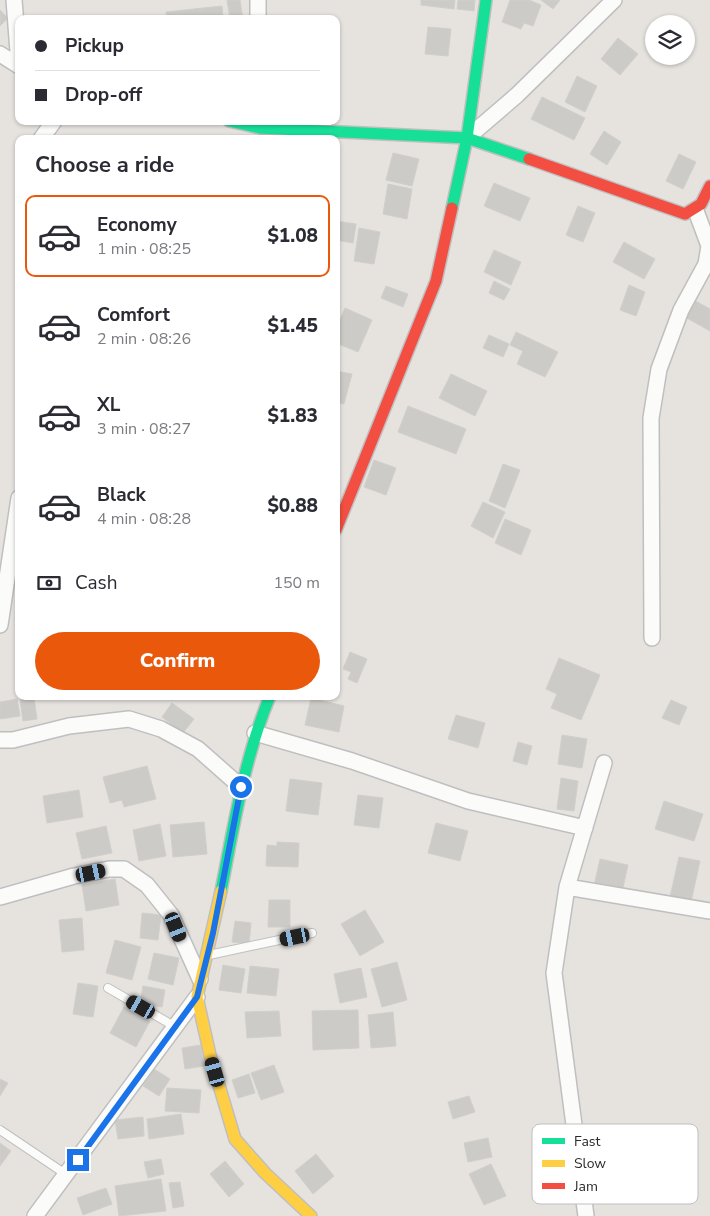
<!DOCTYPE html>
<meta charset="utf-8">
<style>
body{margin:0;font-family:"Nunito Sans",sans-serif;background:#f7f7f7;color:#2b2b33;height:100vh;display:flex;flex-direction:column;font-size:19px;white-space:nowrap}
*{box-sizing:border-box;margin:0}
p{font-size:16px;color:#7c7c81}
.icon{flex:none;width:28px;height:28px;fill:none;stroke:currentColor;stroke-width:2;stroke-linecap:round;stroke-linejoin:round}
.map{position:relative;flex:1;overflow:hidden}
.sheet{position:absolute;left:15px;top:135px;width:325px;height:565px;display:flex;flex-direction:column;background:#fff;border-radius:10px;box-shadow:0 1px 4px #0004}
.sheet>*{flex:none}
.guide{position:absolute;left:15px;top:15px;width:325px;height:110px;border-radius:10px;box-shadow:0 1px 4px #0004;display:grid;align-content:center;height:110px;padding:0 20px;background:#fff}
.controls{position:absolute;left:645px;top:15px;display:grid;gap:10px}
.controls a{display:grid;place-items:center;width:50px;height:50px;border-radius:50%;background:#fff;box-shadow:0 1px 4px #0004;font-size:25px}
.end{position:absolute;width:22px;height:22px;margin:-11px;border:6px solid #1a73e8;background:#fff;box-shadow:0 0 0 2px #fff}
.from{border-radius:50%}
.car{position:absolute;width:15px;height:30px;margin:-15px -8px;border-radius:6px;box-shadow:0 0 4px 1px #0007;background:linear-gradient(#222 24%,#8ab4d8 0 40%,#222 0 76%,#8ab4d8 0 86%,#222 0)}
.guide b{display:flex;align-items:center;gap:18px;height:48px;font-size:19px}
.guide b+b{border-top:1px solid #e1e1e2}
.guide i{width:12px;height:12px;background:#2b2b33}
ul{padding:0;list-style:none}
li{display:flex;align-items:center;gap:15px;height:82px;margin:0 10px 8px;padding:0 10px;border:2px solid transparent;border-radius:10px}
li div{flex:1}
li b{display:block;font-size:19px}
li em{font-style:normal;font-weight:800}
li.current{border-color:#ea580c}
li>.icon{width:45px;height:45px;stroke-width:1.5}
h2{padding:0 20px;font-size:22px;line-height:60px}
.pay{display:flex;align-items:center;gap:12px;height:55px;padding:0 20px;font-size:19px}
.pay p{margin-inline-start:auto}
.button{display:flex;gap:10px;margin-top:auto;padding:10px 20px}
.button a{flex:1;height:58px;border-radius:30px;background:#ea580c;color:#fff;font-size:20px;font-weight:800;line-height:58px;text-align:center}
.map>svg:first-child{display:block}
.building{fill:#cdcbc8;stroke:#d1cfcb}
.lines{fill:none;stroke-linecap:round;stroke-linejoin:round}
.lane-casing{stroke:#c0bfc0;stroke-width:10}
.street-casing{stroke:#c0bfc0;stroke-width:18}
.fast-casing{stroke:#c0bfc0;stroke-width:14}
.slow-casing{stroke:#c0bfc0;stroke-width:14}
.jam-casing{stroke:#c0bfc0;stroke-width:14}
.lane{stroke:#fbfbfa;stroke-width:8}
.street{stroke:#fbfbfa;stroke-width:15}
.fast{stroke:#16e098;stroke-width:11}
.slow{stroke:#ffcf43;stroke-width:11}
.jam{stroke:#f24e42;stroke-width:11}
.route{stroke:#1a73e8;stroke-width:6}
.key{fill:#fff;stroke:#bfbfbf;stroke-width:1}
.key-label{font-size:14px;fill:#292929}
</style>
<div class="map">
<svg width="710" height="1216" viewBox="0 0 710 1216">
<rect width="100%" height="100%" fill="#e6e3df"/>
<!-- building -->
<path class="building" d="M227,0H240L243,19H230Z
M421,0H455L454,9L421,5Z
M458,0H475L474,11L457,9Z
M510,0H529L541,5L533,26L524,23L521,29L502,22Z
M541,0H560L553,9Z
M222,6L223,19H167L166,12Z
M0,10L8,18L0,26Z
M428,27L451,29L448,56L425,54Z
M618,38L638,54L620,75L601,59Z
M577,76L597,86L585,112L565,102Z
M542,97L585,118L574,140L531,119Z
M604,131L621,142L607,165L590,154Z
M393,153L419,159L412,186L386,180Z
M679,154L696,162L683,189L666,181Z
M494,183L530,198L520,221L484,206Z
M388,184L412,189L407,219L383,214Z
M578,206L595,213L583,242L566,235Z
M336,221L356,224L353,243L336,240Z
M359,228L380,232L374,264L354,261Z
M624,242L655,259L644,279L613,262Z
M494,250L521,262L511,285L484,272Z
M494,281L510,289L504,300L489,293Z
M629,285L645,292L636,316L620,310Z
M386,286L408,294L403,307L381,298Z
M694,300L710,309V331L685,317Z
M345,308L372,320L358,352L336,343V329Z
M516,332L558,352L545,377L517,364L523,351L510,345Z
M489,335L509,344L503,357L483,348Z
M336,371L352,374L344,404L336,402Z
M451,374L487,391L475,416L439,398Z
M408,406L466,429L456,454L398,432Z
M374,460L396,468L386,495L364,487Z
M503,464L520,470L505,508L489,501Z
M483,502L505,512L493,538L471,526Z
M505,519L531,530L521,555L495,543Z
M350,652L367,659L357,683L348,679L351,672L343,669Z
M559,658L600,675L581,720L551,708L557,694L546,689Z
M34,698L37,719L23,721L20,700Z
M311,698L344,706L339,732L305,725Z
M17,699L20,716L0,719V702Z
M671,700L687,707L679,725L662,718Z
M172,703L194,719L183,733L162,717Z
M456,715L485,723L478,748L448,739Z
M562,735L587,739L582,768L558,764Z
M518,742L532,746L527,765L513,761Z
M147,766L156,799L124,807L122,800L110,803L103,777Z
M561,778L578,781L574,811L557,809Z
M290,779L322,783L318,815L286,811Z
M79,790L83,817L47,823L43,796Z
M358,795L383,798L379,828L354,825Z
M664,801L703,814L694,841L655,829Z
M204,822L207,854L173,857L170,825Z
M436,823L468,831L460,861L428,853Z
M160,824L166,856L139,861L133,830Z
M106,826L112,853L82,859L76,833Z
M277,842L299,843L298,867L266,866L267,845L277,846Z
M679,857L700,861L691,902L670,897Z
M600,859L628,865L622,892L594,886Z
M115,879L119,905L86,911L82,885Z
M269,900H290V927H268Z
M365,910L384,942L360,956L341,924Z
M142,913L161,915L158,940L140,938Z
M82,918L84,950L62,952L59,920Z
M235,921L251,923L249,944L232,942Z
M115,940L141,947L132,980L106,973Z
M154,953L179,958L173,985L148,979Z
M397,962L407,1000L382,1007L371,969Z
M223,965L245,969L241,993L219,990Z
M250,966L279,969L276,996L247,993Z
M361,968L367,997L340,1003L334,974Z
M78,983L98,986L93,1017L73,1014Z
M143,986L165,990L162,1007L140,1003Z
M124,1007L150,1021L136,1047L110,1033Z
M358,1010L359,1048L313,1050L312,1011Z
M279,1011L281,1036L247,1038L245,1012Z
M393,1012L396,1046L371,1048L368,1015Z
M201,1045L204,1066L185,1069L182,1048Z
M274,1065L284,1092L261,1100L251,1073Z
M154,1069L170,1079L159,1096L143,1086Z
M249,1074L255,1093L238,1098L232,1080Z
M0,1079L8,1083L0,1096Z
M167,1088L201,1090L199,1113L165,1111Z
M469,1096L475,1112L453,1119L448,1102Z
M181,1114L184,1134L149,1139L147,1119Z
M143,1117L144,1136L118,1139L115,1120Z
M488,1138L492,1157L468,1162L464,1143Z
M0,1143L11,1151L0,1166Z
M316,1154L334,1176L313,1194L295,1171Z
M161,1159L164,1174L148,1178L144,1162Z
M225,1161L244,1184L229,1197L210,1174Z
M491,1164L506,1196L484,1205L469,1174Z
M161,1179L166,1211L119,1216L115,1186Z
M180,1182L184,1206L173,1208L169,1183Z
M106,1188L112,1204L83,1215L77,1198Z"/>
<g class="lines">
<!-- lane casing -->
<g class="lane-casing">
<path id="lane" d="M209,955L312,933
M108,988L174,1026
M0,1130L67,1175"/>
</g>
<!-- street casing -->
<g class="street-casing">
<path id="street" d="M14,0L19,64
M258,0V19
M0,54L19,66
M467,138L517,95L614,0
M41,139L54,121
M0,625L19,498
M652,638L651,418L659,369L681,310L706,264L709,246L696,211
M255,733L352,761L468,801L585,828
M0,740H13L69,726L129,719L161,729L198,749L241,787
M567,887L710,911
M0,897L74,876L109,869H124L147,885L171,915L200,979
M35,1216L197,997
M586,1216L554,973L567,887L604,763"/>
</g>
<!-- fast casing -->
<g class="fast-casing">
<path id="fast" d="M229,121L260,128L467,138L529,159
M452,208L467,138L486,0
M221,891C234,825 244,759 270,696"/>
</g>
<!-- slow casing -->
<g class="slow-casing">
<path id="slow" d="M221,891L197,997L210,1055L235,1139L265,1173L311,1216"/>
</g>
<!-- jam casing -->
<g class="jam-casing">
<path id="jam" d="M529,159L685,214L701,204L710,186
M336,530L436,281L452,208"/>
</g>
<!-- lane -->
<use href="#lane" class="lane"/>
<!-- street -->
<use href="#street" class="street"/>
<!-- fast -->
<use href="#fast" class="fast"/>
<!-- slow -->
<use href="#slow" class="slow"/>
<!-- jam -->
<use href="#jam" class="jam"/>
</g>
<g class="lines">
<!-- route -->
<path class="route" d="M78,1160L197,997L213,933L241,787"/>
</g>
<!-- legend -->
<rect x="532" y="1124" width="166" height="80" rx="8" class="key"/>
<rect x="542" y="1138" width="23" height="6" fill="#16e098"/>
<rect x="542" y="1160" width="23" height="7" fill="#ffcf43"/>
<rect x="542" y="1183" width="23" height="6" fill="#f24e42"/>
<g class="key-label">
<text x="574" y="1146">Fast</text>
<text x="574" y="1168">Slow</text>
<text x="574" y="1191">Jam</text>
</g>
</svg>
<div class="controls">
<a><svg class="icon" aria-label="layers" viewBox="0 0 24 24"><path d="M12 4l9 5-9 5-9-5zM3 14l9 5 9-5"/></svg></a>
</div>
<i class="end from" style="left:241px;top:787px"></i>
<i class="end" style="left:78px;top:1160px"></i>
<i class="car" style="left:91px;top:873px;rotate:78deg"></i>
<i class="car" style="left:176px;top:927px;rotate:158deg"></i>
<i class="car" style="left:295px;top:937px;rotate:258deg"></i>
<i class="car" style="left:141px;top:1007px;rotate:300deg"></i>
<i class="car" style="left:215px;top:1072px;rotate:344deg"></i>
<div class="guide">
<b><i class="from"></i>Pickup</b>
<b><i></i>Drop-off</b>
</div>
<section class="sheet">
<h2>Choose a ride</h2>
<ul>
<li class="current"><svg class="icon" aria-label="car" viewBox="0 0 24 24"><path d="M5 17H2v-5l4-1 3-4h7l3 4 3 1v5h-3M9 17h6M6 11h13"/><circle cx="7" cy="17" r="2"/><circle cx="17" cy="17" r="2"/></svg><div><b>Economy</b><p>1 min · 08:25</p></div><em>$1.08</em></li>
<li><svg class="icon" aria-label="car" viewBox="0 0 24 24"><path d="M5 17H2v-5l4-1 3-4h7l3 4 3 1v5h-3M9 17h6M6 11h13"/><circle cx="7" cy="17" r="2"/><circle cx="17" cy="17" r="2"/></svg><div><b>Comfort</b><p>2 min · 08:26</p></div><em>$1.45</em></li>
<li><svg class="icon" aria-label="car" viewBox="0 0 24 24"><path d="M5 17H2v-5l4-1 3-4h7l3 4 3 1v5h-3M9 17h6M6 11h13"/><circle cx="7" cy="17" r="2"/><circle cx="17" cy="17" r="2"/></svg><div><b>XL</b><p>3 min · 08:27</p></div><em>$1.83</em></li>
<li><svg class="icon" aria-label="car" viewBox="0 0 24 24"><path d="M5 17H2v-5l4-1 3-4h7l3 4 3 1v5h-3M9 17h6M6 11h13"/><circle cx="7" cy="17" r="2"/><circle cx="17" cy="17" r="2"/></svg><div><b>Black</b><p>4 min · 08:28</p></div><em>$0.88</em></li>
</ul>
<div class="pay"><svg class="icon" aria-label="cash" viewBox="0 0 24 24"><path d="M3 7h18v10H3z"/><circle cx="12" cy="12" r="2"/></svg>Cash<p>150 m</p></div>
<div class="button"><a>Confirm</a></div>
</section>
</div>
